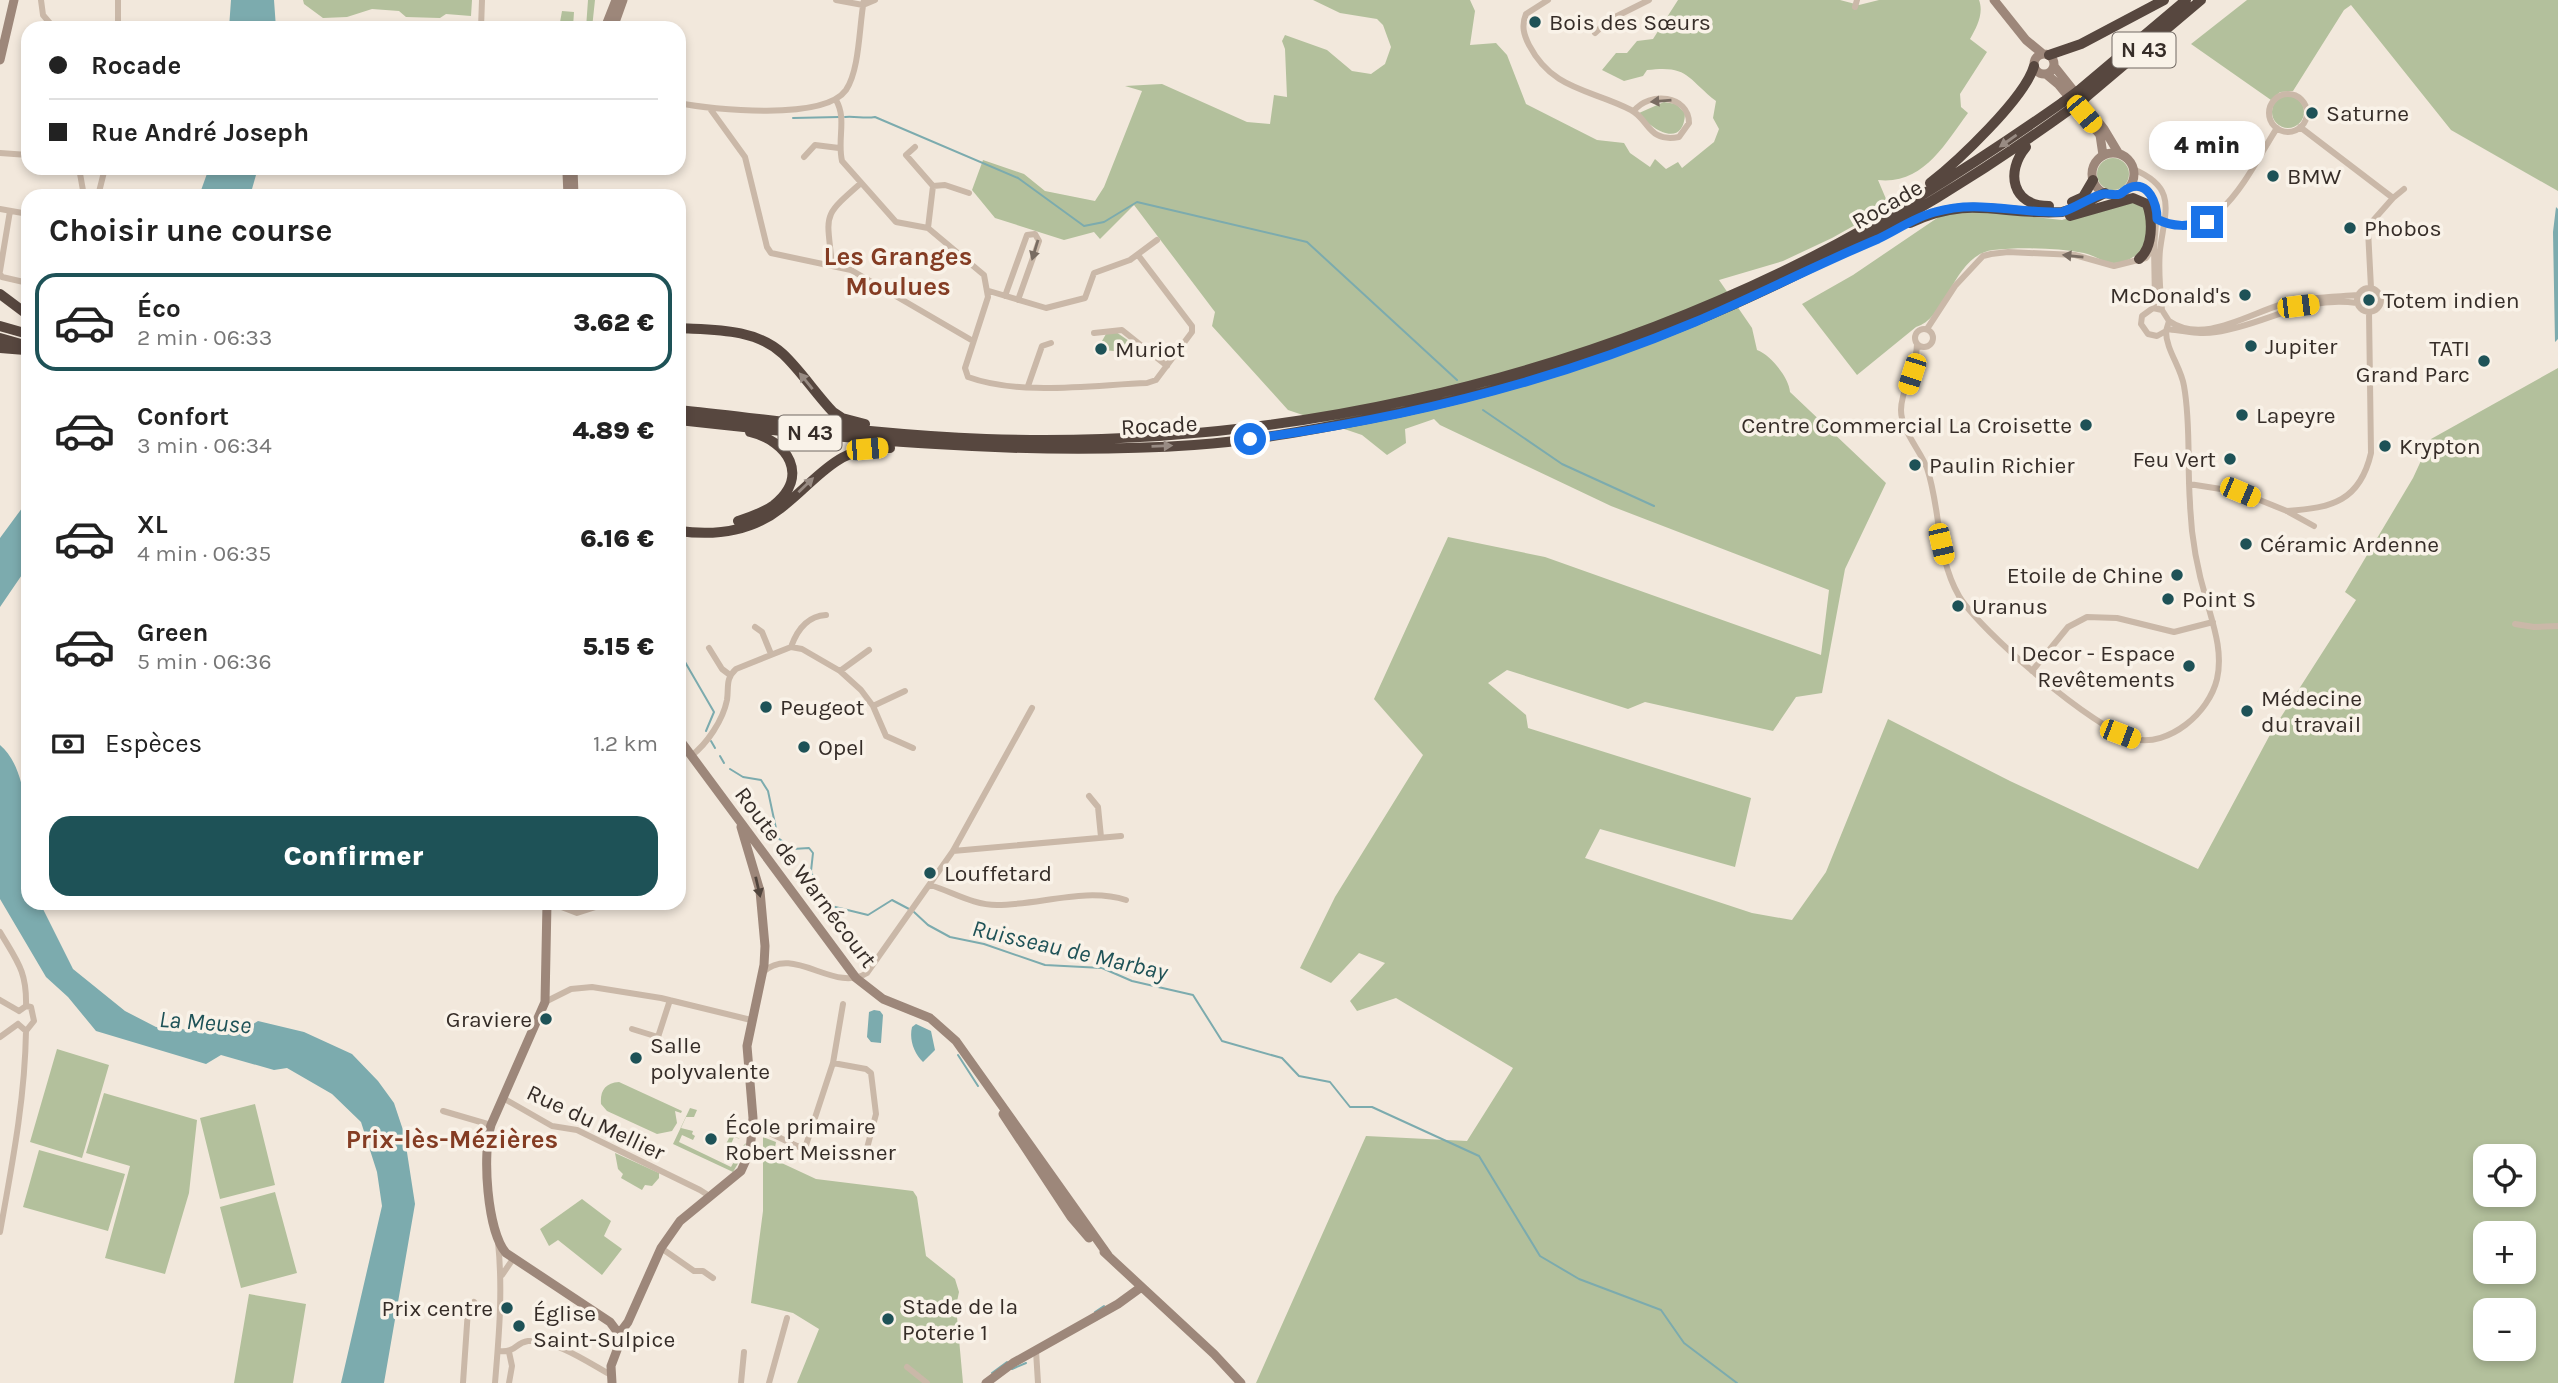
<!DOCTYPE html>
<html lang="fr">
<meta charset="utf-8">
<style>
body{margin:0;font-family:Karla,sans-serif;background:#f2f2f2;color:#222;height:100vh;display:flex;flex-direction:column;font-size:26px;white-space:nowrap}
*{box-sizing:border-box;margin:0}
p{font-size:23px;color:#767676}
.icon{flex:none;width:38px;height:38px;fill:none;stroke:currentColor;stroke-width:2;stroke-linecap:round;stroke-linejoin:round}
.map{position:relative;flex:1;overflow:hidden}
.drawer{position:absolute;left:21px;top:189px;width:665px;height:721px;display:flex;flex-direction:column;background:#fff;border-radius:21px;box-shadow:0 4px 10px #0003}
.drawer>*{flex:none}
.guide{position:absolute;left:21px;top:21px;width:665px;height:154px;border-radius:21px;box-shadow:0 4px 10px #0003;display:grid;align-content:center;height:154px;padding:0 28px;background:#fff}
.controls{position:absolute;left:2473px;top:1144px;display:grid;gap:14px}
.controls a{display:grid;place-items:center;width:63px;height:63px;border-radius:14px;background:#fff;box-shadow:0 4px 10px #0003;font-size:35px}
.end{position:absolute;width:32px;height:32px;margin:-16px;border:9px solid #1a73e8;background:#fff;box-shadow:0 0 0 4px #fff}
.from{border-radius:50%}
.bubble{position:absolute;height:49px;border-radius:21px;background:#fff;box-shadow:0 4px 10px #0003;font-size:23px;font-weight:800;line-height:49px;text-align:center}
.car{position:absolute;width:21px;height:42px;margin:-21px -10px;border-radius:9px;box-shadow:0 0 5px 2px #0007;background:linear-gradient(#f5c518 24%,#345 0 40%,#f5c518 0 76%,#345 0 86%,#f5c518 0)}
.guide b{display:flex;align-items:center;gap:24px;height:66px;font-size:26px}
.guide b+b{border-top:2px solid #e0e0e0}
.guide i{width:18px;height:18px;background:#222}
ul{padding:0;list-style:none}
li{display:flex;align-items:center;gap:21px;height:98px;margin:0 14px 10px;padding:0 14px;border:4px solid transparent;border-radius:21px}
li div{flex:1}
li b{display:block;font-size:26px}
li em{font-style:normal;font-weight:800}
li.selected{border-color:#1e5257}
li>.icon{width:63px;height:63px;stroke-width:1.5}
h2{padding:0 28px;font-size:32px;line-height:84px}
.pay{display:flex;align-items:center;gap:18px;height:77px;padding:0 28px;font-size:26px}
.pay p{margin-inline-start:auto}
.primary-button{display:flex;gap:14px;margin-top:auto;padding:14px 28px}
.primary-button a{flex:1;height:80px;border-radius:21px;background:#1e5257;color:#fff;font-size:28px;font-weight:800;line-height:80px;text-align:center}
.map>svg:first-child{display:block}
.green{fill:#b3c09c;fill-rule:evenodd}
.water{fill:#7cabae}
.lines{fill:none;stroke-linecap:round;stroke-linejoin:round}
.stream{stroke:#7cabae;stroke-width:2}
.street{stroke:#cab8a8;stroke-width:6}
.secondary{stroke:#9d877a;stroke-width:9}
.highway{stroke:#57473f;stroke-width:10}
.highway-bridge{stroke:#57473f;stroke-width:10}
.oneway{fill:#796c62}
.oneway2{fill:#988b83}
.oneway3{fill:#50443c}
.route{stroke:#1a73e8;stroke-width:9}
.poi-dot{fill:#1e5257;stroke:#f9f2e8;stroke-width:2.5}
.labels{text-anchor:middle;stroke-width:7;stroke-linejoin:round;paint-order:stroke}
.shield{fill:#f9f2e8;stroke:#706862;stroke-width:2}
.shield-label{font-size:21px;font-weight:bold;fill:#362d28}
.poi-label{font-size:23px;fill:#362d28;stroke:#f9f2e8;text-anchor:start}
.street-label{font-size:23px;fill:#362d28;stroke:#f9f2e8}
.water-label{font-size:24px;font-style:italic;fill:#1e5257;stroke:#f9f2e8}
.quarter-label{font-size:26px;font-weight:bold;fill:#843c23;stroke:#f9f2e8}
</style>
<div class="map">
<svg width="2558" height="1383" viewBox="0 0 2558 1383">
<rect width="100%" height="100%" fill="#f2e8dc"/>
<!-- green -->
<path class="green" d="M303,0H472L471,16L446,14L440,18L406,17L399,11L372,9L347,17L323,18L304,4Z
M588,0H595L592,28H514L515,23L559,28L562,11L574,12L573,27L586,28Z
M1313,0H1470L1475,11L1470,45L1496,43L1507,55L1526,104L1597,140L1624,143L1630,153L1650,167L1655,159L1666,169L1678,162L1682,168L1714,142L1719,129L1713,118L1716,101C1686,77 1688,65 1647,70L1643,76L1624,81L1602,70L1616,53H1627L1637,41L1653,39L1678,0H1840L1859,5L1879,0H1979C1984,13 1977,27 1970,39L1987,52L1960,94L1961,107L1968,113C1945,144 1923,185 1878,180L1889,206L1832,238L1783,261L1719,280L1752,328L1757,350C1771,355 1789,378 1790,392L1886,483L1845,569L1822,693L1796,697L1773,731L1645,702L1628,709L1507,670L1488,683L1526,715L1528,728L1751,798L1735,867L1600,829L1585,858L1752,913L1792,920L1826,872L1888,719L2010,781L2198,869L2272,731L2356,600L2345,592L2413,478L2431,439L2558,368V1383H1256L1366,1136L1467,1141L1513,1068L1396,998L1357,1011L1350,1001L1385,963L1359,953L1331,983L1300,968L1335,897L1423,755L1374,699L1448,537L1545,557L1821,655L1829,590L1611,506L1440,425L1434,419L1405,429L1406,443L1387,455L1362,435L1288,410L1212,326L1215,312L1134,205L1100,239L1094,232L1064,240L995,218L972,190L983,160L1024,174L1045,191L1095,201L1104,187L1142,91L1125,86L1162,84L1247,122L1270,124L1274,95L1287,97L1285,49L1282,41L1285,35L1327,50L1352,71L1371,74L1385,64L1391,47L1383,25L1377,19L1340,13ZM2485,1157H2524V1195H2485ZM2485,1234H2524V1272H2485ZM2485,1311H2524V1349H2485Z
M2247,0H2558V191L2451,130L2351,5L2344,10L2293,91L2280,92L2271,100L2191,44Z
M2272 112a16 16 0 1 1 32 0a16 16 0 1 1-32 0Z
M1664,102L1676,104L1685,113C1684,149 1652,131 1639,113Z
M2097 174a16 16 0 1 1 32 0a16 16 0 1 1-32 0Z
M2128,200L2146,208V246C2137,255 2128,263 2114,263C2103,263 2094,255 2084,253C2056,248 2021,247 1993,250C1953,255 1948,318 1916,327L1857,375L1802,304L1853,275L1946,212L1963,209L2062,220Z
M1116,332L1139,348L1132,353L1104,350L1102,341L1106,334Z
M57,1049L109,1065L82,1158L30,1142Z
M619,1082L682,1111L681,1113L675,1111L677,1123L672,1131L657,1134L607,1111L601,1104C600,1091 605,1083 619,1082Z
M104,1093L197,1120L189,1193L165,1274L105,1258L130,1166L86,1153Z
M255,1104L275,1185L220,1199L200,1118Z
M690,1108L697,1110L694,1117H686L681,1128L693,1131L692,1134L695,1136L693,1140L682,1135L679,1142L731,1167L737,1156L727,1151L725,1146L731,1134L740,1139L734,1137L730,1147L738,1151L746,1143L743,1155L733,1172L673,1144Z
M763,1137L776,1142L773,1159L816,1179L913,1191L917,1197L926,1256L955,1279L959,1292L956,1306L963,1383H797L819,1329L793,1313L751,1303L763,1211Z
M39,1150L125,1174L108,1231L23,1207Z
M615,1153L659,1173V1178L652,1186L645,1185L642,1190L621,1178L623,1174L618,1169Z
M275,1192L297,1273L241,1288L220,1207Z
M582,1199L611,1221L604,1236L622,1249L602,1275L558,1240L549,1246L540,1229Z
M249,1294L306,1304L293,1383H234Z"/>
<!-- water -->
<path class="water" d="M231,0H274L276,28H229Z
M209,168H258L250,196H199Z
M2556,207L2558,209V339L2555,342L2553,232Z
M28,500V566L0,607V538Z
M0,745C35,774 28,861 28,903H40L73,969L125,1011L156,1027L238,1034L258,1021L304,1032L352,1054L378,1081L394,1103L404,1133L415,1204L384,1383H341L382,1206L377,1172L361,1122L332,1094L287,1068L274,1070L221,1055L206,1064L96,1031L68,997L46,977L0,899Z
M874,1010L880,1011L883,1015L881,1043L871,1042L867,1037L869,1012Z
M916,1024L931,1031L935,1050L923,1062C914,1053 909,1040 912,1027Z"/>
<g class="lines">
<!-- stream -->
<path class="stream" d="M845,117C856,116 865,119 875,117L1018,178L1084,226L1104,222L1137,202L1307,242L1457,380
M793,118L839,117
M1483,410L1562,464L1654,506
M685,662L714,712L706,731
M711,741L715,748
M720,756L724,763
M730,769L743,777L761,780L768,791L778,838L793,849L809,848L813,853L811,871L823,904L868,915L892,900L909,909
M914,912L928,925L950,937L984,944L1045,965L1102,968L1132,981L1193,995L1222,1041L1282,1058L1299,1076L1330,1082L1350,1107H1372L1479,1156L1540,1256L1579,1279L1661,1310L1684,1343L1737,1383
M958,1055L978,1086
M1095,1312L1104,1306
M1012,1369L1026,1363
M992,1373L1007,1362"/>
<!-- street -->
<path class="street" d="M41,0L43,15L54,28
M118,0V28
M836,0L863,5L875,0
M1548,0L1526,14C1521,26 1524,35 1529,45C1553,91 1591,89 1631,110C1649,119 1648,143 1679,137L1689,123C1689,95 1649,91 1634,111
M1855,7L1857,0
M481,28L482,0
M1595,33L1609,20L1649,0
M2269 113a19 19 0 1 1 38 0a19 19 0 1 1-38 0Z
M836,100C847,119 837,139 842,161L896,222L928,228L984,275L988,297L965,368L968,377C1020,396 1092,385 1147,383L1156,380L1192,332V326L1138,255
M679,103C713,110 824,121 846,90C860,69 859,25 864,0
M711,110L745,157L767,247L771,253L851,270L973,341
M2300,127L2393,198L2370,224L2368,230L2371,288
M915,147L906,155L933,186L928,228
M0,153L28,155
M804,157L815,145L839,148
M79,168L84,196
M2133,169C2178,188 2165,210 2160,250C2158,270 2160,290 2162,310
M933,186L945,185L969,193
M2130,187L2145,189L2153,197L2157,211L2154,247L2155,301L2153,308L2142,316L2141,324L2148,334L2157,336L2166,331L2169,321L2162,310L2153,308
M98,196L105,168
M2393,198L2404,189
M0,209L28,214
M2157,219C2216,253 2252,166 2277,128
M832,265C827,213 821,218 861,183
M0,271L10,211
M0,274L2,277L28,283
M2357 300a12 12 0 1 1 24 0a12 12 0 1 1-24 0Z
M989,291L1046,308L1085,298L1094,273L1130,260L1157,240
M1005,296L1027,235L1035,234L1039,241L1018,300
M2169,321C2203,345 2250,313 2283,304C2307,297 2333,297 2358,295
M1915 338a9 9 0 1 1 18 0a9 9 0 1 1-18 0Z
M1927,329L1955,286L1983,256L1991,254L2008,252L2075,255L2114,266L2146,258L2154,247
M2167,329C2184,331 2199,335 2216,332C2266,325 2303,295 2357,303
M1094,333L1122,330L1167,366
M1917,344C1917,368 1901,388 1901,410C1901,430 1920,450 1927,468C1941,510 1936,556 1959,596C1980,631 2095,730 2134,739C2169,747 2209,713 2217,679C2223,653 2214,627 2207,602C2197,569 2191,537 2190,503C2187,464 2191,425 2184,386C2181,367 2166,350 2166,331
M1028,386L1042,346L1051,343
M2189,484L2240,492L2287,511L2314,526
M2287,511C2332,508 2360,501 2371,453L2369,312
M2515,624L2534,627L2558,626
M755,627L762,632L771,654
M791,647C797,630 808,616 826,615
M709,648L722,669L730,675
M840,671L869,650
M2032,671L2068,627L2087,617L2117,618L2174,632L2213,622
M873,706L905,691
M691,756C707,744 723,720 727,700C729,687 725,679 736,669L791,647L802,649L840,671L861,690L873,706L886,736L913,748
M1089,796L1098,807L1101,837
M953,851L1121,836
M930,885C953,892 973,905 997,905C1039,905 1086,887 1126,900
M551,903L577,913L602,905L626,907L629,903
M644,903L649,904
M0,932C17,961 27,971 26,1006
M762,973C793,943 834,994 867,973L953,851L1032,708
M0,1000L19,1011
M545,1002L571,989L592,987L661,998L751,1020
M18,1024L26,1031L34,1021L31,1007L26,1006L19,1011
M632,1029L658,1037L670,1000
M0,1037L18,1024
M833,1063L866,1069L871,1073L876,1114L866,1152
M503,1098L552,1126L577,1130L700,1190L711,1197
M443,1111L491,1125
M753,1125L799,1147L806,1145L833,1063L843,1004
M0,1232C12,1165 25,1099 26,1031
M661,1248L694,1271H703L713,1278
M502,1275L513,1259
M498,1351C517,1353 514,1343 528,1341C555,1339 589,1363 611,1375
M1036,1351L1038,1383
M907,1367L927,1383
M463,1383L468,1310L474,1302
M495,1383C499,1336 503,1290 498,1242
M509,1383L512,1366L509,1352
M741,1383L744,1352
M769,1383L787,1318"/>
<!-- secondary -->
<path class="secondary" d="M1994,0L2026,40L2043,54
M605,28L616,0
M613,28L623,0
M2034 64a10 10 0 1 1 20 0a10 10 0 1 1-20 0Z
M0,60L14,0
M2054,66L2104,129L2119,154
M2046,74L2058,84L2100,135L2103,155
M2092 174a21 21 0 1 1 42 0a21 21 0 1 1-42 0Z
M573,168L574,196
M567,173L568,196
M679,739L856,978L883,999L930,1018L956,1041L1108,1255
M547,903L545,1002L491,1125C482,1153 487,1231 506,1253L610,1322L619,1334
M1003,1114L1071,1217L1089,1238
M1104,1252L1214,1354L1241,1383
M612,1383L611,1366L620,1342L619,1334L628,1322L661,1248L680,1221L741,1171L750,1151L753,1118L747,1046L764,965L765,946L760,891L741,827
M986,1383L1013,1363L1118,1304L1140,1288"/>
<!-- highway -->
<path class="highway" d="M2049,55L2081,44L2164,0
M2078,91L2186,0
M2085,98L2201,0
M2026,147C2005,172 2012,206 2049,206
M1930,183C1957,162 2025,98 2034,66
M2072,202L2083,197L2093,180
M2070,216L2133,198L2147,204C2153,221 2153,248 2139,259
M1910,223C1971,194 2001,216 2062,212L2075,208L2105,193
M0,294L28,315
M0,326L28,334
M679,328C714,330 755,328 783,354C801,371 815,393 833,412L842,418L865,424
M0,338L28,346
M0,348L25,350
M679,410C781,421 883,435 986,439C1271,449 1559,385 1814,256C1902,211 1983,158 2063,102
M679,420C850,439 1021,457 1194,445C1251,441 1306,431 1362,420C1625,370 1855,265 2072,108
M738,521C750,517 763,513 774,505C810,476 788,441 750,432
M679,531C715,536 752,531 781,508C818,480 837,444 890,448"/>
<!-- highway-bridge -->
<path class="highway-bridge" d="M2063,102L2078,91
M2072,108L2085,98"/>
</g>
<!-- one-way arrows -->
<defs><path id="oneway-solid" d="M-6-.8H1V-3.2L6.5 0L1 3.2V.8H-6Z" transform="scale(1.75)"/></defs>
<g class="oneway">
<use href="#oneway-solid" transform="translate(1661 101) rotate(175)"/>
<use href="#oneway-solid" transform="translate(1035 250) rotate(107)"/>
<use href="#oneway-solid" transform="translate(2073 256) rotate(-174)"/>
</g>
<g class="oneway2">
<use href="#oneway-solid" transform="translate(2008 141) rotate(145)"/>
<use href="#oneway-solid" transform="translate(806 381) rotate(-129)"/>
<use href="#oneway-solid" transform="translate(1162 446) rotate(-2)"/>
<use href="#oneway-solid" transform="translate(806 485) rotate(-44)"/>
</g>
<use class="oneway3" href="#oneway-solid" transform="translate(758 887) rotate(77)"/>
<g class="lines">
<!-- route -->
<path class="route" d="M1250,439C1402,419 1553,382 1695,322C1756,296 1816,265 1878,239C1897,230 1915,217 1935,212C1977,199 2019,214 2062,212C2076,208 2092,196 2103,194C2109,193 2114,196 2120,194C2123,193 2125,189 2129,188C2149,179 2157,205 2157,219C2173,228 2190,226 2207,222"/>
</g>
<!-- markers -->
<g class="poi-dot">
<circle cx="1535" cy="22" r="7"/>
<circle cx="2312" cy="113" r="7"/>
<circle cx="2273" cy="176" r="7"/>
<circle cx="2350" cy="228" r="7"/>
<circle cx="2245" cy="295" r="7"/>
<circle cx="2369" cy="300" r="7"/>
<circle cx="2251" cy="346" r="7"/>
<circle cx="1101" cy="349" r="7"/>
<circle cx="2484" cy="361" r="7"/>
<circle cx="2242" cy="415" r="7"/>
<circle cx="2086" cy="425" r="7"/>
<circle cx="2385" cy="446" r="7"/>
<circle cx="2230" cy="459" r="7"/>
<circle cx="1915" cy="465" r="7"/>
<circle cx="2246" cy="544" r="7"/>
<circle cx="2177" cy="575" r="7"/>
<circle cx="2168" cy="599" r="7"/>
<circle cx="1958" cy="606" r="7"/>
<circle cx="2189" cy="666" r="7"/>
<circle cx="766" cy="707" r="7"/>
<circle cx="2247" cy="711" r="7"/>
<circle cx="804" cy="747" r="7"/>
<circle cx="930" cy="873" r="7"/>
<circle cx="546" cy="1019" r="7"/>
<circle cx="636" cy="1058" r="7"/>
<circle cx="711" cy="1139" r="7"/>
<circle cx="507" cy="1308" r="7"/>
<circle cx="888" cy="1319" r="7"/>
<circle cx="519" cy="1326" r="7"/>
</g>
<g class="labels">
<!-- shield labels -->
<g class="shield">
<rect x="2112.5" y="32.5" width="63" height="35" rx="5"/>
<rect x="778.5" y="415.5" width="63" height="35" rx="5"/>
</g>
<g class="shield-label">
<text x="2144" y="57">N 43</text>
<text x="810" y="440">N 43</text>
</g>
<!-- poi labels -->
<g class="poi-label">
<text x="1549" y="30">Bois des Sœurs</text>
<text x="2326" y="121">Saturne</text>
<text x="2287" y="184">BMW</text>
<text x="2364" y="236">Phobos</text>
<text x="2231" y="303" text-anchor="end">McDonald's</text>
<text x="2383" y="308">Totem indien</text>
<text x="2265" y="354">Jupiter</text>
<text x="2470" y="356" text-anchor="end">TATI<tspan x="2470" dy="26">Grand Parc</tspan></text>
<text x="1115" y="357">Muriot</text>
<text x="2256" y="423">Lapeyre</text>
<text x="2072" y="433" text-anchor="end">Centre Commercial La Croisette</text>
<text x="2399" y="454">Krypton</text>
<text x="2216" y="467" text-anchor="end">Feu Vert</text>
<text x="1929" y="473">Paulin Richier</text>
<text x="2260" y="552">Céramic Ardenne</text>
<text x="2163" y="583" text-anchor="end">Etoile de Chine</text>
<text x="2182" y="607">Point S</text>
<text x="1972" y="614">Uranus</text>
<text x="2175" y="661" text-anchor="end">I Decor - Espace<tspan x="2175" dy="26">Revêtements</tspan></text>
<text x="2261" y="706">Médecine<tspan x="2261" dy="26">du travail</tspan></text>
<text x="780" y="715">Peugeot</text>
<text x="818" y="755">Opel</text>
<text x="944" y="881">Louffetard</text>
<text x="532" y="1027" text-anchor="end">Graviere</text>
<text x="650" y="1053">Salle<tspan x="650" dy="26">polyvalente</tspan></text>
<text x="725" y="1134">École primaire<tspan x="725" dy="26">Robert Meissner</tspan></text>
<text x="902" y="1314">Stade de la<tspan x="902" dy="26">Poterie 1</tspan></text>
<text x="493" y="1316" text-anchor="end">Prix centre</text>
<text x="533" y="1321">Église<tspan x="533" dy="26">Saint-Sulpice</tspan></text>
</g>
<!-- street labels -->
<g class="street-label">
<text transform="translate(1887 204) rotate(-30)" y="8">Rocade</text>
<text transform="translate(1159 425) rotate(-3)" y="8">Rocade</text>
<text transform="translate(806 877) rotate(53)" y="8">Route de Warnécourt</text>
<text transform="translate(596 1122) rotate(25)" y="8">Rue du Mellier</text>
</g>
<!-- water labels -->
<g class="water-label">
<text transform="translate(1070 950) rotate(13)" y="8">Ruisseau de Marbay</text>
<text transform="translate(205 1022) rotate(4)" y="8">La Meuse</text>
</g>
<!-- quarter labels -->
<g class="quarter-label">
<text x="898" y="265">Les Granges<tspan x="898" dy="30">Moulues</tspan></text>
<text x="452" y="1148">Prix-lès-Mézières</text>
</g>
</g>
</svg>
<div class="controls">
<a><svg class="icon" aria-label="locate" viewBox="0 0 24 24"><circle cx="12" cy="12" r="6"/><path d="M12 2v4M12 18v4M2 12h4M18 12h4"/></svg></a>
<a>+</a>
<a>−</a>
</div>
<i class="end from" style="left:1250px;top:439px"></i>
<i class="end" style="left:2207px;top:222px"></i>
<div class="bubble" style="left:2149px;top:121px;width:116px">4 min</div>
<i class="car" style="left:2084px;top:114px;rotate:140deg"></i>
<i class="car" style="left:2298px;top:306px;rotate:83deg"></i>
<i class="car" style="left:1912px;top:374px;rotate:198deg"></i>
<i class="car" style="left:867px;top:449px;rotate:85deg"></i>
<i class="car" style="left:2240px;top:492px;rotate:113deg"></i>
<i class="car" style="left:1941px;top:544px;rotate:167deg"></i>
<i class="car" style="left:2120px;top:734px;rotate:111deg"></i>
<div class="guide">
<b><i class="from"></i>Rocade</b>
<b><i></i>Rue André Joseph</b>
</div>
<section class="drawer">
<h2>Choisir une course</h2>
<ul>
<li class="selected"><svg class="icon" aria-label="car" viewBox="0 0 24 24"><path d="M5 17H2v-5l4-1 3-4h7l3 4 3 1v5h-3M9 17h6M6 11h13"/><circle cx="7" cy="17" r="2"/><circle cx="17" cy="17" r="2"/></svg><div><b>Éco</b><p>2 min · 06:33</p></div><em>3.62 €</em></li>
<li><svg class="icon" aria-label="car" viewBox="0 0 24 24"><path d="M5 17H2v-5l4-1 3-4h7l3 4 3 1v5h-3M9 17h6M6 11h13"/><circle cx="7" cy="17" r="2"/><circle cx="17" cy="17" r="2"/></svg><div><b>Confort</b><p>3 min · 06:34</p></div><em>4.89 €</em></li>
<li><svg class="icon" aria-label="car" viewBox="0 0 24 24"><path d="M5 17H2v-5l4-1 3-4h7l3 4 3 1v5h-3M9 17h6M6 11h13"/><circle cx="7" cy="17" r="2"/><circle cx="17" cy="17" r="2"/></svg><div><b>XL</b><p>4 min · 06:35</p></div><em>6.16 €</em></li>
<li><svg class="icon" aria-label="car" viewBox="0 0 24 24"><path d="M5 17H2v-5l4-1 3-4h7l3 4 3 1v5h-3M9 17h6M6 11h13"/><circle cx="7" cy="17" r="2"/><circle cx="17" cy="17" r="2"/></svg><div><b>Green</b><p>5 min · 06:36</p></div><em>5.15 €</em></li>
</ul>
<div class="pay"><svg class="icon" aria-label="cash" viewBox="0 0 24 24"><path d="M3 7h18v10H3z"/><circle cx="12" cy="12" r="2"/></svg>Espèces<p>1.2 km</p></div>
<div class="primary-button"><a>Confirmer</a></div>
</section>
</div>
